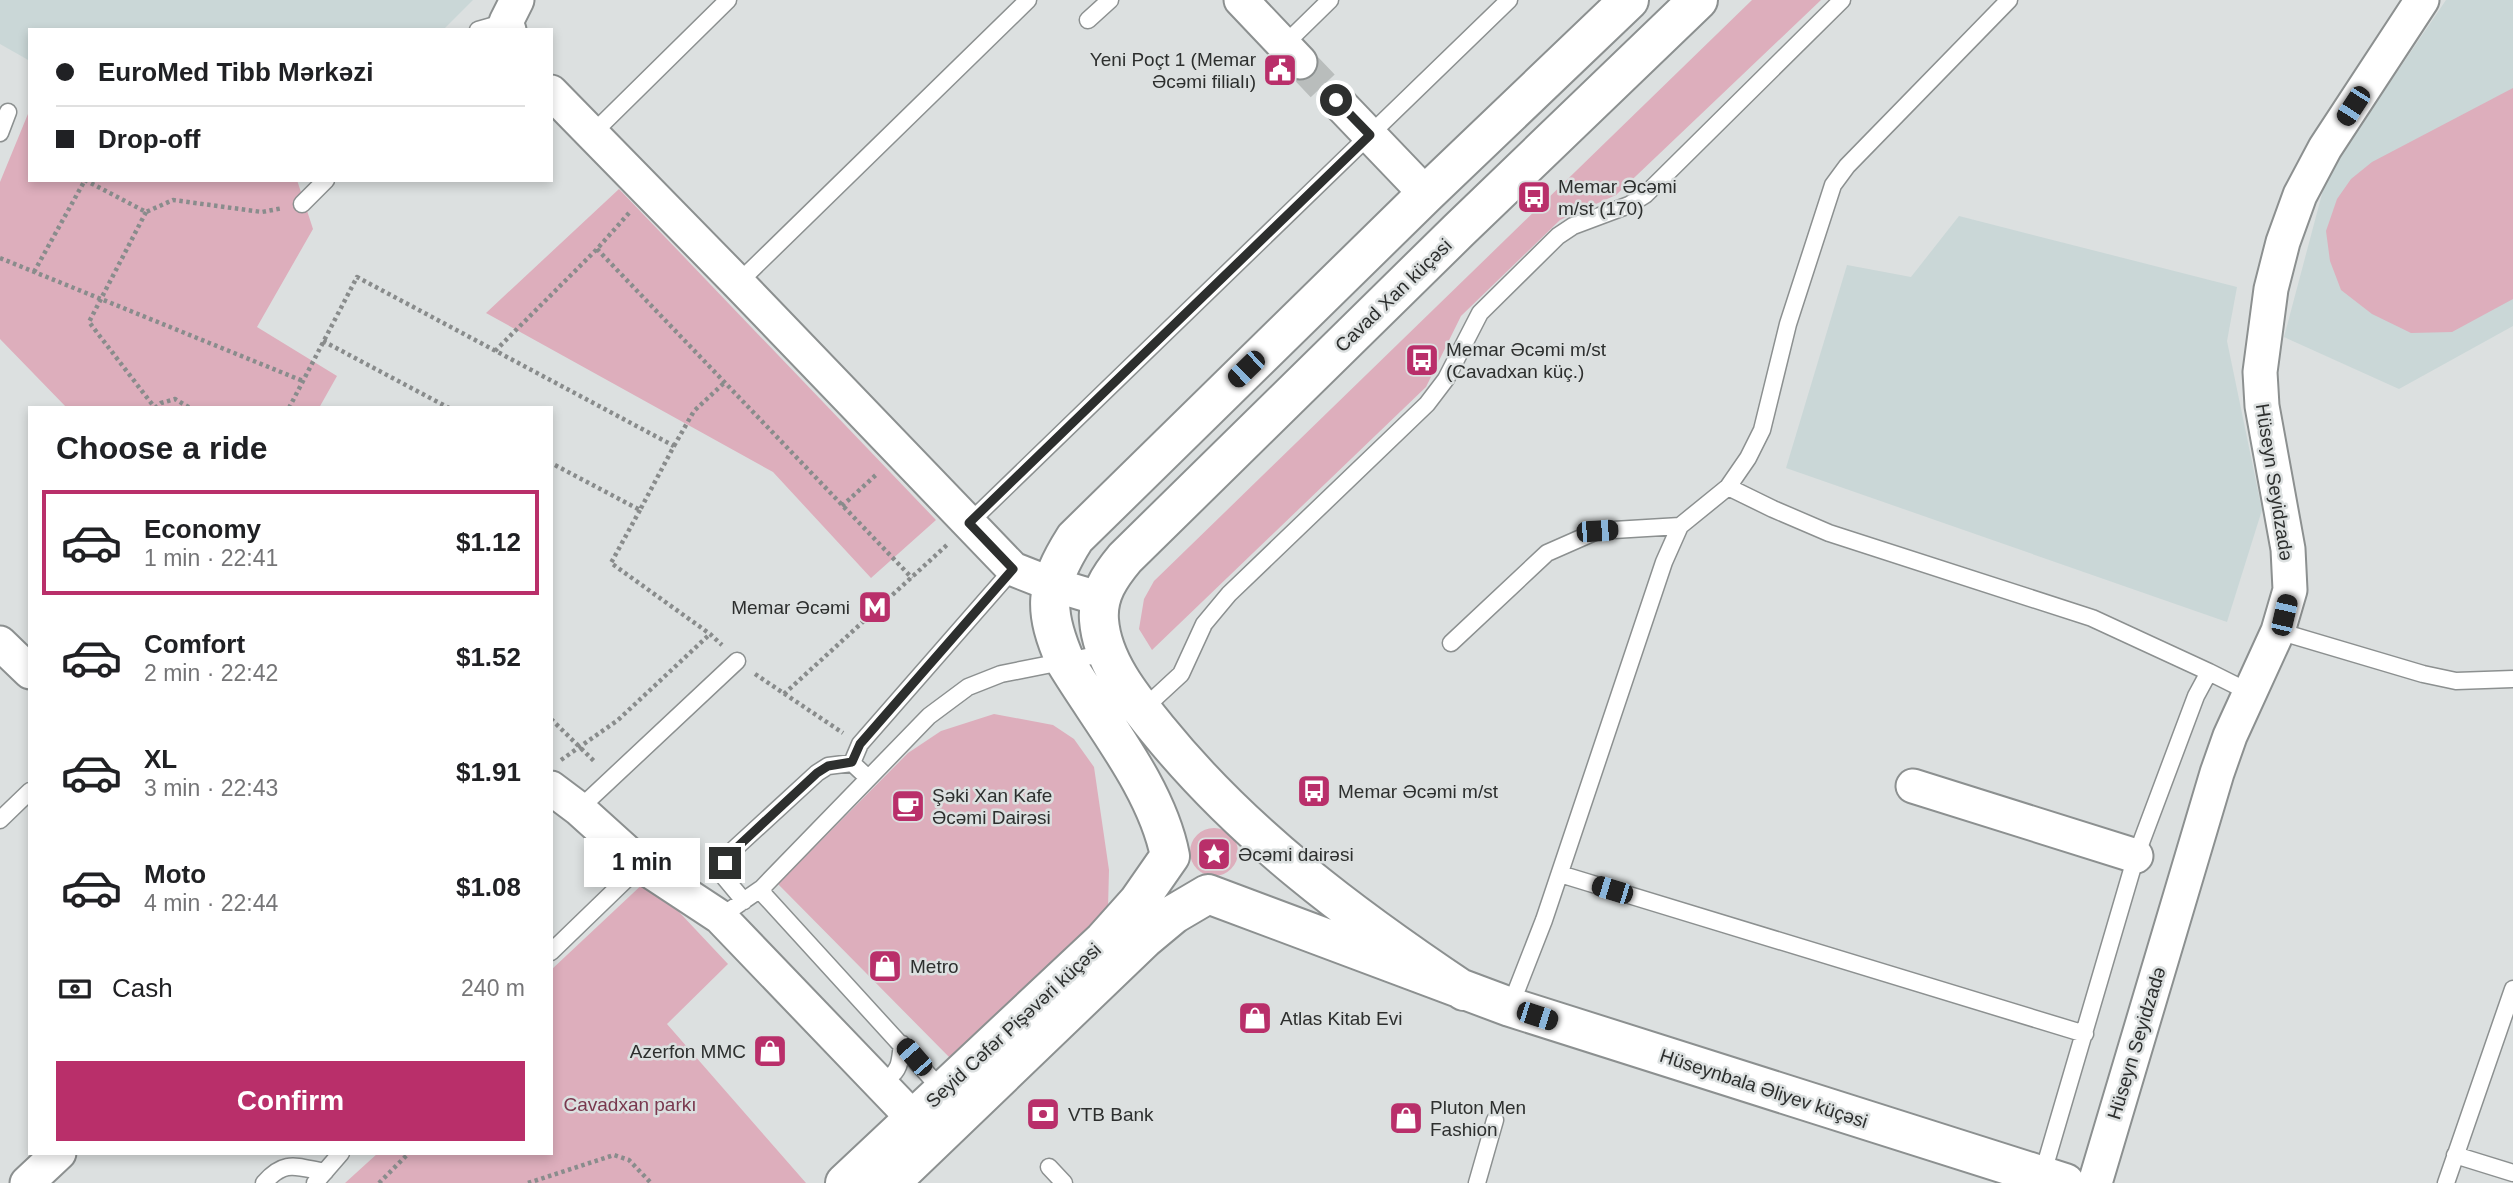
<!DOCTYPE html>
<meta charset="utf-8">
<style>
body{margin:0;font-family:Helvetica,sans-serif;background:#f2f2f2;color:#202124;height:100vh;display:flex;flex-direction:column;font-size:26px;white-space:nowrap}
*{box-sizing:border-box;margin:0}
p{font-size:23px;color:#757577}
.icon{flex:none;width:38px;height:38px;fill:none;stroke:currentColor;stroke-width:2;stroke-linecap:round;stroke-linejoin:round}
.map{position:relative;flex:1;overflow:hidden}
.details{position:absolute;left:28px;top:406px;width:525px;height:749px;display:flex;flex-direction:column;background:#fff;border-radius:0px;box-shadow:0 4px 10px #0003}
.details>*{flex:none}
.guide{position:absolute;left:28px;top:28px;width:525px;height:154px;border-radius:0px;box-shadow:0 4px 10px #0003;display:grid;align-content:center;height:154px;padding:0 28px;background:#fff}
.end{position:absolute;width:32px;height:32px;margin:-16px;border:9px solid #2d2f2e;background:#fff;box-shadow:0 0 0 4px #fff}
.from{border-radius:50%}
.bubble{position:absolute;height:49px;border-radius:0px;background:#fff;box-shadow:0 4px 10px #0003;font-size:23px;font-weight:600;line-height:49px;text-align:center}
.car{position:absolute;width:21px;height:42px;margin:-21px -10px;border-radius:9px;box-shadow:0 0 5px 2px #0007;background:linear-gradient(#222 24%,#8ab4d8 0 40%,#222 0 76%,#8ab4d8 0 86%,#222 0)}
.guide b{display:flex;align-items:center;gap:24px;height:66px;font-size:26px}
.guide b+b{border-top:2px solid #e0e0e0}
.guide i{width:18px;height:18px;background:#202124}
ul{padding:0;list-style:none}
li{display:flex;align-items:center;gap:21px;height:105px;margin:0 14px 10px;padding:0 14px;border:4px solid transparent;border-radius:0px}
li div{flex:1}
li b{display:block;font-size:26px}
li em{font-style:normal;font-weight:600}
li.current{border-color:#b92f6a}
li>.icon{width:63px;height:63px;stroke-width:1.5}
h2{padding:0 28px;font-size:32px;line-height:84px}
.pay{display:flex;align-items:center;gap:18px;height:77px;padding:0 28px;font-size:26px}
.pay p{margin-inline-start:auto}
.button{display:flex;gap:14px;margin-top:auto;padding:14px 28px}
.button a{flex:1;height:80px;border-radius:0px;background:#b92f6a;color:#fff;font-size:28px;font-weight:600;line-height:80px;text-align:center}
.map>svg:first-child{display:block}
.built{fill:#cad7d7}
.green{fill:#ddaebc}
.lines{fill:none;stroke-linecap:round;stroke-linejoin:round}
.minor-tunnel{stroke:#b9bdbc;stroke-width:33;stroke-dasharray:33 17;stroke-linecap:butt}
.service-casing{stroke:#8c9090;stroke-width:19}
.minor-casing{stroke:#8c9090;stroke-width:37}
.tertiary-casing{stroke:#8c9090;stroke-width:42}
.path{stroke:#898c8c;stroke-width:4.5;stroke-dasharray:3.5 3.5;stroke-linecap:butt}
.service{stroke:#fff;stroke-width:16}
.minor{stroke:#fff;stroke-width:33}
.tertiary{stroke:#fff;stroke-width:38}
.route{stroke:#2d2f2e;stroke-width:9}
.labels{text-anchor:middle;stroke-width:5;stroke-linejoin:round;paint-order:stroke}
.poi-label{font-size:19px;fill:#2d2f2e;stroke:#dce0e0;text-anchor:start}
.street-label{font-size:19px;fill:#2d2f2e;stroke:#dce0e0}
.park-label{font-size:19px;fill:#79384e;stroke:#dce0e0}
</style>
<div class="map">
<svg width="2513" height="1183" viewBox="0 0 2513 1183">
<rect width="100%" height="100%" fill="#dce0e0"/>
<!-- built -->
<path class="built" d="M0,0H473L443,30H30V61L0,44Z
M2446,0H2513V326L2399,389L2284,337L2327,175Z
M1959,216L2237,287L2227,341L2262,510L2227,622L1786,468L1847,265L1911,277Z"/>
<!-- green -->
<path class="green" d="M1752,0H1821L1616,195L1560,220L1461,316L1426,387L1152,650L1139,629L1144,599L1154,581Z
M2513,88V299L2452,332L2411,333L2372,314L2341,290L2330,261L2326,231L2337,199L2351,179L2372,162Z
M30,109V180H297L313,229L257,327L337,376L319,408H67L0,339V182Z
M619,189L936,520L871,578L773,472L486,313Z
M994,714L1053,725L1074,739L1094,767L1109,870L1108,908L1096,925L953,1061L778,884L908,753L941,731Z
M1190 852a24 24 0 1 1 48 0a24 24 0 1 1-48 0Z
M648,879L728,964L667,1024L806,1183H345L378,1153H551V970Z"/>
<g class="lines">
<!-- minor-tunnel -->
<path class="minor-tunnel" d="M1300,62L1336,100"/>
<!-- service casing -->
<g class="service-casing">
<path id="service" d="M1088,20L1110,0
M478,30L506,22
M1284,45L1330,0
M0,133L8,112
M591,135L728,0
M302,204L326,180
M738,283L1028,0
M1728,487L1773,509L1829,533L2092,618L2209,672
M969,523L1509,0
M2278,631L2423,674L2456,681L2513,679
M1451,643L1547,553L1597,531L1680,526
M1142,710L1181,674L1204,624L1229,594L1427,404L1446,379L1480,313L1558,236L1573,226L1629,205L1645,195L1842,0
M868,778L852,763L860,744L1013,569
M579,809L737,661
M0,820L30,791
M1560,874L2085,1034
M762,888L765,896L943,1091
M744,901L724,877L725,863L731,852L817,773L828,766L852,763
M720,917L762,888L929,716L968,687L1001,674L1107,653
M551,952L641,865
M1510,1007L1544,920L1664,562L1680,526L1728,487L1748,458L1762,430L1788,324L1833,185L1847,166L2009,0
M875,1074L889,1077C901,1070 900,1057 902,1044
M2455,1155L2513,1173
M1049,1167L1064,1183
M2042,1176L2136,856L2196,696L2209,672L2249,692
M264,1183C285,1159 296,1167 325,1172
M315,1183L341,1153
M1477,1183L1495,1120
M2446,1183L2513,989"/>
</g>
<!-- minor casing -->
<g class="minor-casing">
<path id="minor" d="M1241,0L1300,62
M509,30L506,22L517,0
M551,92L738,283L1013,569L1051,584L1101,599
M1336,100L1426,194
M0,643L30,672
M1913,786L2136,856
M551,788L579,809L641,865L720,917L913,1118
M27,1183L59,1153
M2095,1183L2217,773L2230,736L2278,631L2290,590L2288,549L2262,406L2260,372L2271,289L2283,242L2300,195L2325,148L2422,0"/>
</g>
<!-- tertiary casing -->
<g class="tertiary-casing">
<path id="tertiary" d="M1464,991C1352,916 1244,836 1158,730C1133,699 1102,662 1099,620C1097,595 1110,576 1125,558L1459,230L1698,0
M845,1183L1104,940L1138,902L1170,856C1157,788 1101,721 1066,663C1043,610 1044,587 1075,538L1426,194L1629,0
M890,1183L1144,939L1174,914L1208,894L1510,1007L2065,1183"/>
</g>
<!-- path -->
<path class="path" d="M146,212L89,322L155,408
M597,249L912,578
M0,258L303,381
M34,272L85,180L146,212L173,200L262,212L283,208
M323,341L449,408
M495,351L597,249L629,213
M155,408L161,403L175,399L190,408
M289,408L357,277L674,446L640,510L551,463
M674,446L694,411L724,383
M842,506L878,473
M640,510L611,563L710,634L722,645
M755,674L843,733
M784,694L948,544
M551,719L596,763
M561,760L618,720L710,634
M379,1183L409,1153
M528,1183L614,1155L629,1160L651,1183"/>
<!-- service -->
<use href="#service" class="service"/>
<!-- minor -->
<use href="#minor" class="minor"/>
<!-- tertiary -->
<use href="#tertiary" class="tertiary"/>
</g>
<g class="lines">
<!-- route -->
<path class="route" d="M725,863L732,852L817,773L828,766L852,762L860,744L1013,569L969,523L1370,135L1336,100"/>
</g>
<!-- icons -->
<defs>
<g id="civic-square" transform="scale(1.75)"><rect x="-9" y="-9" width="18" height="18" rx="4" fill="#b92f6a" stroke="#dce0e0"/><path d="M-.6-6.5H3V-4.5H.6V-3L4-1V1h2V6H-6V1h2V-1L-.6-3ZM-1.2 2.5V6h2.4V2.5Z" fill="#fff"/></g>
<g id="bus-square" transform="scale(1.75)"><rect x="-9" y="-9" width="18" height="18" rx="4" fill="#b92f6a" stroke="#dce0e0"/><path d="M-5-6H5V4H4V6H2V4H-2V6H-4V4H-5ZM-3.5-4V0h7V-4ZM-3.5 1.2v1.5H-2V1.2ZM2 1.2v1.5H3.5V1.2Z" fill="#fff"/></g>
<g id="metro-square" transform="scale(1.75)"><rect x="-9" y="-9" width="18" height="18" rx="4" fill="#b92f6a" stroke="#dce0e0"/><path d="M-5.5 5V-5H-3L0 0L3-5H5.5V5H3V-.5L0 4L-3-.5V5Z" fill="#fff"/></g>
<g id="cafe-square" transform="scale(1.75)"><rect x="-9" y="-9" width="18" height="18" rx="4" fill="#b92f6a" stroke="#dce0e0"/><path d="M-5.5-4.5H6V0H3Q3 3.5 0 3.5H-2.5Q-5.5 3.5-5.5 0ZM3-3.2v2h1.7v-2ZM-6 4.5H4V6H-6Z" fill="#fff"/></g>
<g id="sight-square" transform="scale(1.75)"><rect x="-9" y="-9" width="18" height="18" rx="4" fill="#b92f6a" stroke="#dce0e0"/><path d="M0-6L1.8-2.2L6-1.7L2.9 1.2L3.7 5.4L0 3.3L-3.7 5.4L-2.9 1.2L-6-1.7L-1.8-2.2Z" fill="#fff"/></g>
<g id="shop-square" transform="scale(1.75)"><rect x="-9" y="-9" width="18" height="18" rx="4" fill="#b92f6a" stroke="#dce0e0"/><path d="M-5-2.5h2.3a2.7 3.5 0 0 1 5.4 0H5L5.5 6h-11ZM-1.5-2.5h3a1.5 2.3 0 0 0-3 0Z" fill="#fff"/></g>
<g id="bank-square" transform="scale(1.75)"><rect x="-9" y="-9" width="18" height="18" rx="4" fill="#b92f6a" stroke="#dce0e0"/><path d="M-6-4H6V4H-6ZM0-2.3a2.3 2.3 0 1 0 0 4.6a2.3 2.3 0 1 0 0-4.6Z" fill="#fff"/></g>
</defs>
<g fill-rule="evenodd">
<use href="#civic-square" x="1280" y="70"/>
<use href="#bus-square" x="1534" y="197"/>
<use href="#bus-square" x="1422" y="360"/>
<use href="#metro-square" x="875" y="607"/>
<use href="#bus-square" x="1314" y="791"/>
<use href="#cafe-square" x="908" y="806"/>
<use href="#sight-square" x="1214" y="854"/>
<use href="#shop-square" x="885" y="966"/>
<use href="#shop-square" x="1255" y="1018"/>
<use href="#shop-square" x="770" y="1051"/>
<use href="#bank-square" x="1043" y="1114"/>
<use href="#shop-square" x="1406" y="1118"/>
</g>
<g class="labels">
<!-- poi labels -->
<g class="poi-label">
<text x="1256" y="66" text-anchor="end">Yeni Poçt 1 (Memar<tspan x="1256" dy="22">Əcəmi filialı)</tspan></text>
<text x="1558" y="193">Memar Əcəmi<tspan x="1558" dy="22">m/st (170)</tspan></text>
<text x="1446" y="356">Memar Əcəmi m/st<tspan x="1446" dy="22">(Cavadxan küç.)</tspan></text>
<text x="850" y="614" text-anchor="end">Memar Əcəmi</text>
<text x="1338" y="798">Memar Əcəmi m/st</text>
<text x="932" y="802">Şəki Xan Kafe<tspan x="932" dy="22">Əcəmi Dairəsi</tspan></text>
<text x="1238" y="861">Əcəmi dairəsi</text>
<text x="910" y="973">Metro</text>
<text x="1280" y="1025">Atlas Kitab Evi</text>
<text x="746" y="1058" text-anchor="end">Azerfon MMC</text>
<text x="1430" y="1114">Pluton Men<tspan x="1430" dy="22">Fashion</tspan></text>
<text x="1068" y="1121">VTB Bank</text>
</g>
<!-- street labels -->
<g class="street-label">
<text transform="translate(1393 295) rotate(-44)" y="7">Cavad Xan küçəsi</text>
<text transform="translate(2275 482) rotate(81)" y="7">Hüseyn Seyidzadə</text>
<text transform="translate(1013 1025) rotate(-43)" y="7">Seyid Cəfər Pişəvəri küçəsi</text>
<text transform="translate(2136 1043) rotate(-73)" y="7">Hüseyn Seyidzadə</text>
<text transform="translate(1764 1088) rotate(18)" y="7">Hüseynbala Əliyev küçəsi</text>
</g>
<!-- park labels -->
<g class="park-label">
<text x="630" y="1111">Cavadxan parkı</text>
</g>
</g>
</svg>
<i class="end from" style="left:1336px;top:100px"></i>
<i class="end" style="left:725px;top:863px"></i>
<div class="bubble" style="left:584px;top:838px;width:116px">1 min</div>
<i class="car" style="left:2353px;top:106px;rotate:213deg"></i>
<i class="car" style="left:1246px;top:369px;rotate:226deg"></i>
<i class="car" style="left:1597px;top:531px;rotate:86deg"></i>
<i class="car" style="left:2284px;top:615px;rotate:13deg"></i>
<i class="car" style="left:1612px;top:890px;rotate:287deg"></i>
<i class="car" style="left:1537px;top:1016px;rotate:108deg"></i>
<i class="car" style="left:914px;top:1057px;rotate:319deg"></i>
<div class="guide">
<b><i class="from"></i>EuroMed Tibb Mərkəzi</b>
<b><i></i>Drop-off</b>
</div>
<section class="details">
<h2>Choose a ride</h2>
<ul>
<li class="current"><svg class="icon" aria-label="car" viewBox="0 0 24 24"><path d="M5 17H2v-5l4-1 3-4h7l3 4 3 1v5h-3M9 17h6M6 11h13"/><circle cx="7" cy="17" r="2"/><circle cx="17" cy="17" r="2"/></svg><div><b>Economy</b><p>1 min · 22:41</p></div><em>$1.12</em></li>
<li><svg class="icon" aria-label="car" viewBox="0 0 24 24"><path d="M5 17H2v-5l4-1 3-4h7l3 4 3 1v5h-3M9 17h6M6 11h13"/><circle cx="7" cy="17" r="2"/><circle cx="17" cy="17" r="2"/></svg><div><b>Comfort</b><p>2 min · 22:42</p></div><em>$1.52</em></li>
<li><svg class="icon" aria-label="car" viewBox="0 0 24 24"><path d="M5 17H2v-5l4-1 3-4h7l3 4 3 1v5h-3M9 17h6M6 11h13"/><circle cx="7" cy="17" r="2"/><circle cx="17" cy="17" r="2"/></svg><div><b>XL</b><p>3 min · 22:43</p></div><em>$1.91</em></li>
<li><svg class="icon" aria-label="car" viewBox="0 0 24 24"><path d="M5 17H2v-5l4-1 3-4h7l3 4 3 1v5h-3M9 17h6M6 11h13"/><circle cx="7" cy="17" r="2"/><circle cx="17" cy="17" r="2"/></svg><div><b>Moto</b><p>4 min · 22:44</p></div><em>$1.08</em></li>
</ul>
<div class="pay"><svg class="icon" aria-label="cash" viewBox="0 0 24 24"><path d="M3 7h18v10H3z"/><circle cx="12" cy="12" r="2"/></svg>Cash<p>240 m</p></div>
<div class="button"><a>Confirm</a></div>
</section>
</div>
